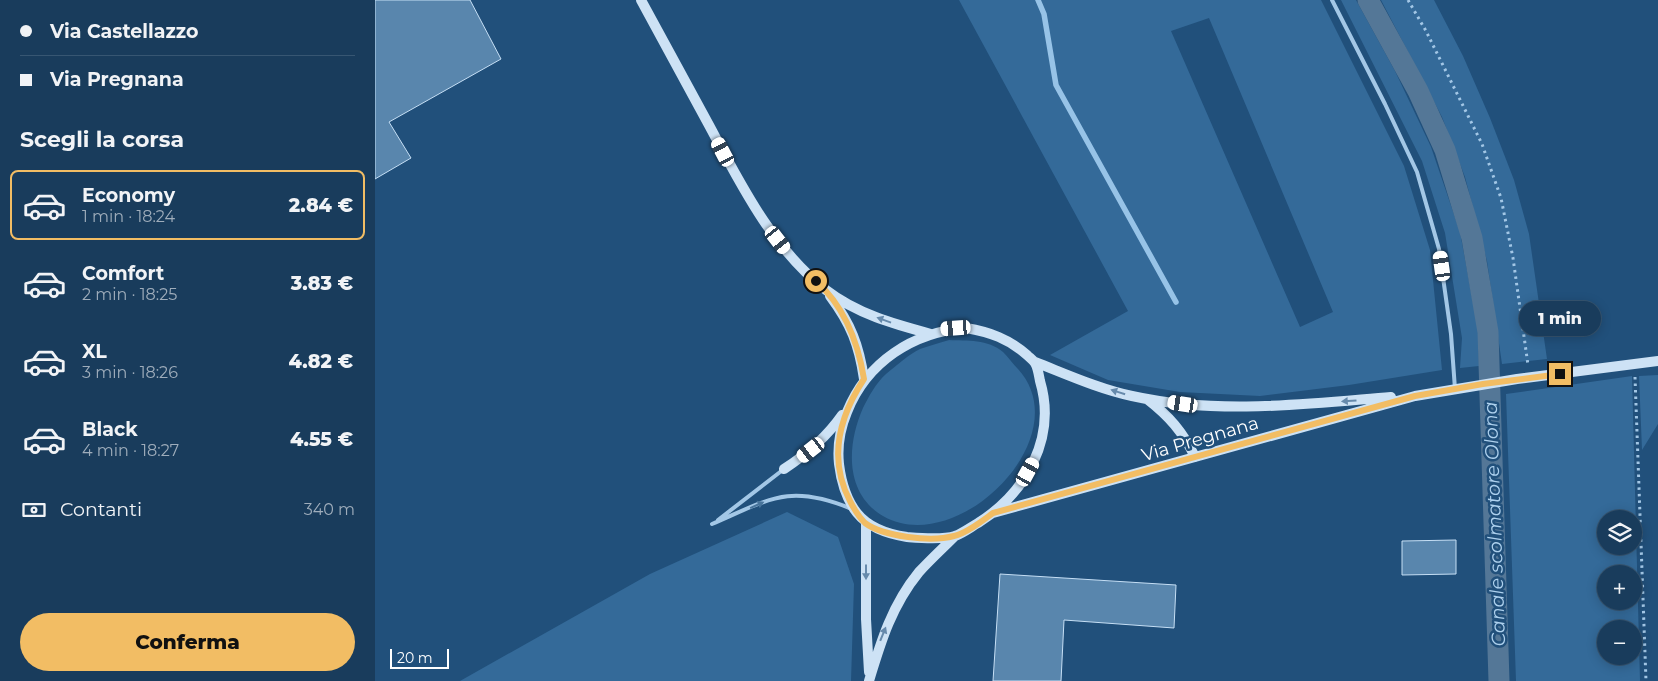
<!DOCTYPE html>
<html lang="it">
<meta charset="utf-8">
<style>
body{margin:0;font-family:Montserrat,sans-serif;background:#224362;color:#f1f3f6;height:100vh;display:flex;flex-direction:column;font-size:19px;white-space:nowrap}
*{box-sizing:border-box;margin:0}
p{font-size:16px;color:#9fadbb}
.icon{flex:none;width:28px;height:28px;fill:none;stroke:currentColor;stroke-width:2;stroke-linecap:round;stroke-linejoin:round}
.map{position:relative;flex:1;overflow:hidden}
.details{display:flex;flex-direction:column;background:#193c5c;width:375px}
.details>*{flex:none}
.hud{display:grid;align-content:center;height:110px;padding:0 20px;background:#193c5c}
.controls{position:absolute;left:1222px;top:510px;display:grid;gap:10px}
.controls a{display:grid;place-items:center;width:45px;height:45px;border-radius:50%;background:#193c5c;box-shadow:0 2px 12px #0003,0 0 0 1px #375672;font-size:25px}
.scale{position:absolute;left:15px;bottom:12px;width:59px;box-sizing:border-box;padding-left:5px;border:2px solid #fff;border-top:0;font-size:14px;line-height:18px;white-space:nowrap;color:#fff;-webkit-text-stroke:4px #21507b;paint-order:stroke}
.end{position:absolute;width:22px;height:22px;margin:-11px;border:6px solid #f2bd64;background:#111;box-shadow:0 0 0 2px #111}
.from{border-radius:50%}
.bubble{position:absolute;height:35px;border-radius:18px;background:#193c5c;box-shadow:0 2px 12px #0003,0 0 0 1px #375672;font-size:16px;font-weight:800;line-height:35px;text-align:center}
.car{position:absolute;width:15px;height:30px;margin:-15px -8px;border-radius:6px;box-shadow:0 0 4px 1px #0007;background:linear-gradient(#fff 24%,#345 0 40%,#fff 0 76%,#345 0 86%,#fff 0)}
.hud b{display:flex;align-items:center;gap:18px;height:48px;font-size:19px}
.hud b+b{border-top:1px solid #375672}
.hud i{width:12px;height:12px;background:#f1f3f6}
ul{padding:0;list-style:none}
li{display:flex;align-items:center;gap:15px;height:70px;margin:0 10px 8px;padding:0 10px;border:2px solid transparent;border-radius:8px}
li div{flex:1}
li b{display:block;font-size:19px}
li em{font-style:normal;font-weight:800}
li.current{border-color:#f2bd64}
li>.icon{width:45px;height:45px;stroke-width:1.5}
h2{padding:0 20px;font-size:22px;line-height:60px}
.pay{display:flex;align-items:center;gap:12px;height:55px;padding:0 20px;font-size:19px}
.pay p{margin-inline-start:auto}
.cta{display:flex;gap:10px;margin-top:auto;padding:10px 20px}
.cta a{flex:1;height:58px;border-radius:30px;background:#f2bd64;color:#111;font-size:20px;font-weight:800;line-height:58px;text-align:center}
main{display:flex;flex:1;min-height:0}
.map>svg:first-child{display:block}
.green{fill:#346a99;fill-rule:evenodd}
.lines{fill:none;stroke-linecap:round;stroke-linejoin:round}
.stream{stroke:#97c3e7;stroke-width:5.5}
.canal{stroke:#547797;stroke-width:21}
.building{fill:#5986ad;stroke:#c6dff5}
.path{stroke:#a3c7e6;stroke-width:3;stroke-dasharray:2.5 4;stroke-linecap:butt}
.lane{stroke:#a3c7e6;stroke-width:4}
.secondary{stroke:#cde2f5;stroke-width:10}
.oneway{fill:#668aac}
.oneway2{fill:#48749b}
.route{stroke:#f2bd64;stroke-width:6}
.labels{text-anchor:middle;stroke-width:5;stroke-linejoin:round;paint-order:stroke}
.street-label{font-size:18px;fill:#fff;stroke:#21507b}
.water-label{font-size:19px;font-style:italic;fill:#aed1ee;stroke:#21507b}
</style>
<main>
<section class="details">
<div class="hud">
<b><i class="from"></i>Via Castellazzo</b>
<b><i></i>Via Pregnana</b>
</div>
<h2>Scegli la corsa</h2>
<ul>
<li class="current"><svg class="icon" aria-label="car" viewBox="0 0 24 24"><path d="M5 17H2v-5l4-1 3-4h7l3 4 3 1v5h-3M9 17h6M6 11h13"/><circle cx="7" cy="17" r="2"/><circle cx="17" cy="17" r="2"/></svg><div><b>Economy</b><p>1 min · 18:24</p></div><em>2.84 €</em></li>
<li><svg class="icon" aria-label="car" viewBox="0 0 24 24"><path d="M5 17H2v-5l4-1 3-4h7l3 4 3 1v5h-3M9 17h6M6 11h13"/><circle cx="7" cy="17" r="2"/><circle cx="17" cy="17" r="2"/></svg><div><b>Comfort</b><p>2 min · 18:25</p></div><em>3.83 €</em></li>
<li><svg class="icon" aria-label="car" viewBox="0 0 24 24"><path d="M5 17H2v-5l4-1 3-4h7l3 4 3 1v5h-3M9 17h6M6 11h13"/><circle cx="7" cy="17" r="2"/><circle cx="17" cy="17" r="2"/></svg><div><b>XL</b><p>3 min · 18:26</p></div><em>4.82 €</em></li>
<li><svg class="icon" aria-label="car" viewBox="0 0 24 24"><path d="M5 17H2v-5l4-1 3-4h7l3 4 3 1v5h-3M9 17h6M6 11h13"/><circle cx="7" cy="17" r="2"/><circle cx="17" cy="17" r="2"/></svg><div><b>Black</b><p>4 min · 18:27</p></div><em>4.55 €</em></li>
</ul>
<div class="pay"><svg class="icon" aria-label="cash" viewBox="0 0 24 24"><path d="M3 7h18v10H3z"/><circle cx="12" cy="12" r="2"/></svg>Contanti<p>340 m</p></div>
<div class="cta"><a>Conferma</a></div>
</section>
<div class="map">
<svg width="1283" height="681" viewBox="0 0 1283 681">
<rect width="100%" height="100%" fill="#21507b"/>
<!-- green -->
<path class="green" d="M584,0H946L1029,166L1055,250L1067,370L974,385L885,396L805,392L733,380L675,355L753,311ZM834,18L958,312L925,327L796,31Z
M966,0H981L1020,71L1056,147L1085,232L1103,330L1104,366L1085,368L1087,338L1070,233L1047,161Z
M1006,0H1059L1088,56L1115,118L1139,180L1154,234L1172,359L1127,364L1112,261L1090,177L1067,117Z
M574,340C592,341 613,339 628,352C633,357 638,364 643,369C705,437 582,559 508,516C469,493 472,444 488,408C494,396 501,383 511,374C521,366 534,354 545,349C554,346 564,343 574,340Z
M1283,375V424L1267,450L1264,376Z
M1257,376L1265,681H1141L1131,394ZM1231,519H1259V546H1231ZM1231,574H1259V601H1231ZM1231,629H1259V656H1231Z
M412,512L463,537L479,584L476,681H85L275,574Z"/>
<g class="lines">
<!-- stream -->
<path class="stream" d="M663,0L669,14L681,85L801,302"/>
<!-- canal -->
<path class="canal" d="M993,0L1043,91L1070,150L1097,238L1113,332L1124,681"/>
</g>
<!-- building -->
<path class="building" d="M0,0H95L126,59L14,122L36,158L0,179Z
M1081,540V574L1027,575V541Z
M625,574L801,585L799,628L689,620L686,681H618Z"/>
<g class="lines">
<!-- path -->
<path class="path" d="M1033,0L1051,31L1107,144L1126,198L1138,258L1153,365
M1260,377L1271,681"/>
<!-- lane -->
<path class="lane" d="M957,0L1010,104L1042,172L1064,249L1076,334L1080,389
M343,520L409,469
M337,524C395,499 414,483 477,509"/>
<!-- secondary -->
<path class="secondary" d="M266,0C289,42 312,85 335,127C366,185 398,249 451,290C482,314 519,324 556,334
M455,296C476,324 484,345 489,379
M591,328C615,332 634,339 652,355C655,358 658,360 660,363C663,368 664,376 665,381C682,438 651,493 603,523C596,527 588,533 580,536C567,540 545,538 532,537C512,534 494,528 482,513C471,499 466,480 464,464C462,445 465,429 472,412C492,362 538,332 591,328Z
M660,362C691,374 724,389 757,396C843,415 930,404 1016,397
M772,399C794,416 808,432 820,457
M409,469C432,454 451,438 467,415
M618,513L1040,396L1142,379L1283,361
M491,523V619L494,672
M494,681C506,641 517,605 544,572C555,560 568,548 580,536"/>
</g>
<!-- one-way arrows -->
<defs><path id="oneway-solid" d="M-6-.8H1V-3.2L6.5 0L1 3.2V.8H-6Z" transform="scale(1.25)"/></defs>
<g class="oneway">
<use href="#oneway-solid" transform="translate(509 320) rotate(-160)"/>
<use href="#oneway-solid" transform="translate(743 392) rotate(-162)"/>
<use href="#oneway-solid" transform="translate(974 401) rotate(176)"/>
<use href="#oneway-solid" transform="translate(491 572) rotate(90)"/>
<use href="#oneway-solid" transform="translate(508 634) rotate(-68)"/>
</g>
<use class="oneway2" href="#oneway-solid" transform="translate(382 505) rotate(-24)"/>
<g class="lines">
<!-- route -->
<path class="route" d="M441,281C470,307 483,342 489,379C464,417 453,459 475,501C479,509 484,517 490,523C502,532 519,535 533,537C548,539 564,540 579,536C592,533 607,521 618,513L1040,396L1108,384L1185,374"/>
</g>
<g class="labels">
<!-- street labels -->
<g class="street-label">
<text transform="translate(825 439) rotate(-16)" y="6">Via Pregnana</text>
</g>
<!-- water labels -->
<g class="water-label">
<text transform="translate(1119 524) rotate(-92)" y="7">Canale scolmatore Olona</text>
</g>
</g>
</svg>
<div class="controls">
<a><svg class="icon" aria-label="layers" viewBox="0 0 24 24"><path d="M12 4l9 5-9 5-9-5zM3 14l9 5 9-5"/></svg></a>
<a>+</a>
<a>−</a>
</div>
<div class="scale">20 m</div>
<i class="end from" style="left:441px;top:281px"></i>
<i class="end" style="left:1185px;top:374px"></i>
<div class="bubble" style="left:1144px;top:301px;width:82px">1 min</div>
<i class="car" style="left:348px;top:152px;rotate:332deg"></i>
<i class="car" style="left:403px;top:240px;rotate:142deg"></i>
<i class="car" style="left:1067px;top:266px;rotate:352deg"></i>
<i class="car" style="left:581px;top:328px;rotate:266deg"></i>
<i class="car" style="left:808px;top:404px;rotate:279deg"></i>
<i class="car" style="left:436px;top:450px;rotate:232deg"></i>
<i class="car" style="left:653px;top:472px;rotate:29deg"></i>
</div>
</main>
